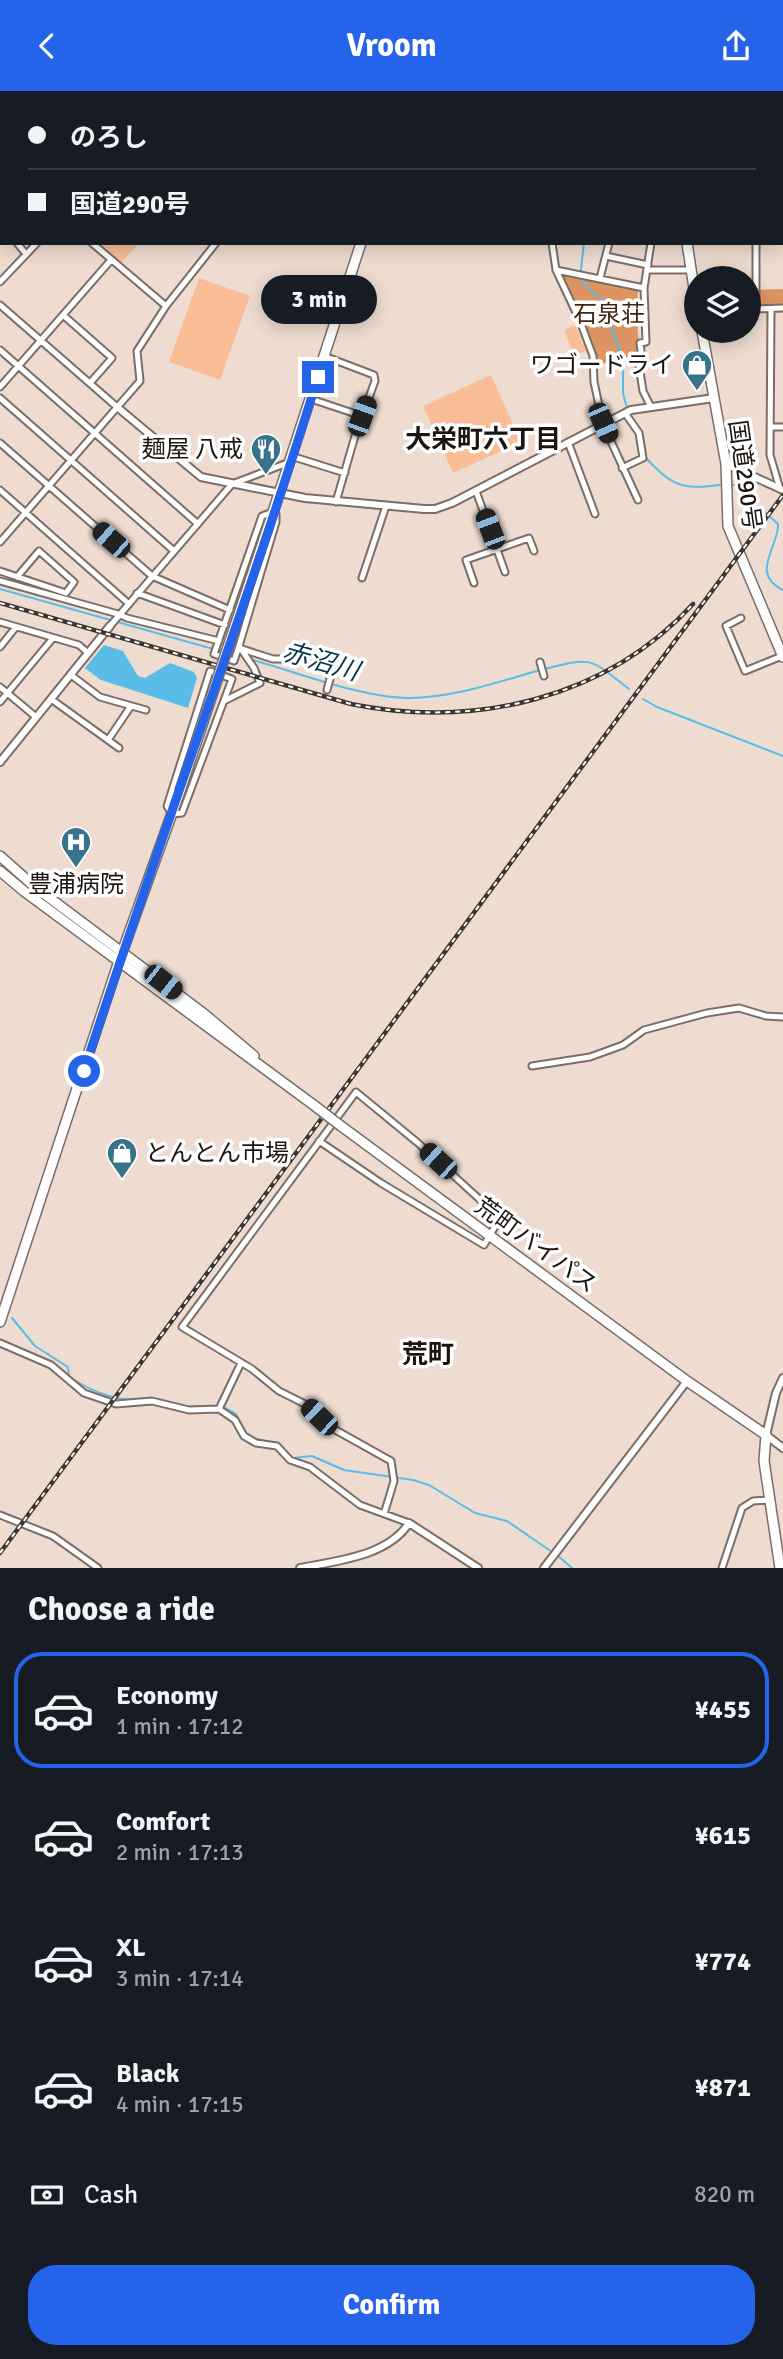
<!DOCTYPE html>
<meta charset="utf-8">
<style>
body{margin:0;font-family:Signika,"Noto Sans JP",sans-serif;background:#20242c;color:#f1f3f6;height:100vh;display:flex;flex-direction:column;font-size:26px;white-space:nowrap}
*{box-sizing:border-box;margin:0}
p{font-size:23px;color:#9ea1a6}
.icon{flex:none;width:38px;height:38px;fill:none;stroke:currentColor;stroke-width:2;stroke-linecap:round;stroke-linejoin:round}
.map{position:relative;height:1477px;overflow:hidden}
.drawer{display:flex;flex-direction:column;background:#171b24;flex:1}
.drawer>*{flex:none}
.top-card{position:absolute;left:0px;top:0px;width:784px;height:154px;box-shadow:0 4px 18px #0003;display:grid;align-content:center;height:154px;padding:0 28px;background:#171b24}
.tools{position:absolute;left:684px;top:175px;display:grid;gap:14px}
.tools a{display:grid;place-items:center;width:77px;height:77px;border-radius:50%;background:#171b24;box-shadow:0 4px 18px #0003;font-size:35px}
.end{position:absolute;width:32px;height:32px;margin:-16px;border:9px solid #2563eb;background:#fff;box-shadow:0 0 0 4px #fff}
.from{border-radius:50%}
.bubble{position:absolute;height:49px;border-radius:24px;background:#171b24;box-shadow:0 4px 18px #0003;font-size:23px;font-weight:800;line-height:49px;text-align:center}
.car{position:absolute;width:21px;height:42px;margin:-21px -10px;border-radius:9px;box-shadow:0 0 5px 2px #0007;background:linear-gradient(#222 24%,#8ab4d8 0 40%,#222 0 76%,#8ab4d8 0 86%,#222 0)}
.top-card b{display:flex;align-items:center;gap:24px;height:66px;font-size:26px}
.top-card b+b{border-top:2px solid #363941}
.top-card i{width:18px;height:18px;background:#f1f3f6}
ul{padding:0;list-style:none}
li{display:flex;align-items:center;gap:21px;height:116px;margin:0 14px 10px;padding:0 14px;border:4px solid transparent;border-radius:28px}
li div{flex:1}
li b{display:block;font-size:26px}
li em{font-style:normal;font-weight:800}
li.selected{border-color:#2563eb}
li>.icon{width:63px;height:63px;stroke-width:1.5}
h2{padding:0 28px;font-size:32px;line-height:84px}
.pay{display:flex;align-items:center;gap:18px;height:77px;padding:0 28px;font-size:26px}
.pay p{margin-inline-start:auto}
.primary-button{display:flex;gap:14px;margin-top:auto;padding:14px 28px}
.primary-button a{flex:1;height:80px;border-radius:28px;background:#2563eb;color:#fff;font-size:28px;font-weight:800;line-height:80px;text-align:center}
header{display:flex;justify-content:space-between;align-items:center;height:91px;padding:0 28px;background:#2563eb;color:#fff;font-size:32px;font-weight:800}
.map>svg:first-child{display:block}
.green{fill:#f9be98}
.forest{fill:#de9462}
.water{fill:#59bde8}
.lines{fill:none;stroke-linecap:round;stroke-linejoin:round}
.stream{stroke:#59bde8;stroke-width:2}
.minor-casing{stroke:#7d6d63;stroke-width:9}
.tertiary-casing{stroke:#7d6d63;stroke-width:10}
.trunk-casing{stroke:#7d6d63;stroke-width:12}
.minor{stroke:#fff;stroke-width:5}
.tertiary{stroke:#fff;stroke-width:6}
.trunk{stroke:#fff;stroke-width:9}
.rail-casing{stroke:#3d3530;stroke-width:4.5}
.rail{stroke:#fff;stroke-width:2;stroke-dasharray:5;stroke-linecap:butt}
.trunk-bridge-casing{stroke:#7d6d63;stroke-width:12;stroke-linecap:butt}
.trunk-bridge{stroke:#fff;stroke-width:9}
.route{stroke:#2563eb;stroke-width:9}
.labels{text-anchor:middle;stroke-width:7;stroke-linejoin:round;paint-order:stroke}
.park-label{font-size:24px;fill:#42240f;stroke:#fff}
.poi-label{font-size:24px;fill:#1b1511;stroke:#fff;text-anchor:end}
.street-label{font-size:24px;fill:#1b1511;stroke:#fff}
.neighbourhood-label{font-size:26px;font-weight:bold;fill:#1b1511;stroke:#fff}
.water-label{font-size:26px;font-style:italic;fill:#083748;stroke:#fff}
</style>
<header><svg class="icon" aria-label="back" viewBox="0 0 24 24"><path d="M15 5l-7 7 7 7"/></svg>Vroom<svg class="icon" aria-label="share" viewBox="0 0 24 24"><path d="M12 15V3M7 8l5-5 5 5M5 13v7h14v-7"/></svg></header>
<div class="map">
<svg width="783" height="1477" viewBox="0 0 783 1477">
<rect width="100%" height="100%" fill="#eedcd0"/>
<!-- green -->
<path class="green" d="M99,152H139L121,172Z
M199,187L250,205L220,289L169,271Z
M575,234L586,260L574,264L564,239Z
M491,284L521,351L453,382L423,315Z"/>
<!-- forest -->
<path class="forest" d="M557,180L638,197L637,230L640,265L634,270L626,268L595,274L594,266Z
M783,198V215H758V199Z"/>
<!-- water -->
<path class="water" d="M104,554L123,560L138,585L145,587L170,572L194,581L197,587L188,617L101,589L85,577Z"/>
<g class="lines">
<!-- stream -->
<path class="stream" d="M634,2L635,0
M584,152L580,187L583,192L604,211L606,216L613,243L623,267V302L625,310L630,325L642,343
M749,214H783
M645,366C672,395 681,399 720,394
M731,394H735L778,433C779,456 749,482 783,499
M0,498L224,561
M253,569C299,582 363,607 409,607C453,607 498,591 540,579
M545,578C594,565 590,568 629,598
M643,608L657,616L783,665
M12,1227L35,1255L68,1276L69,1286C86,1297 104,1305 123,1308C136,1310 149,1306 163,1310
M186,1316L216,1315
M223,1316L236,1323L246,1342L253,1347L275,1352L293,1367L312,1365L344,1379L413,1389L429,1394L475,1422L507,1430L552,1461
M557,1464L572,1477"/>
<!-- minor casing -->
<g class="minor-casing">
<path id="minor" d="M165,0L166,2
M243,0L245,2
M507,0L512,2
M271,2L272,0
M386,2L387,0
M483,2L484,0
M639,2V0
M755,2V0
M782,42L783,41
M0,72L2,74
M0,132L2,134
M17,152L26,163
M92,152L166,215
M552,152L556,179L580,230L593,265L594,291L603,333L638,409
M756,152V218L783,217
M606,165L648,174
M556,179L644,197L651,152
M647,179H691
M600,187L609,152
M0,191L37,152
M644,197L646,251L640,252L642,268H638L643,300L651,316
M0,214L117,316
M771,218L770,364L780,398
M63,224L112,267L90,292
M0,259L198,433
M324,265L374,284L375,290L355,345L336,411
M0,296L111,169
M0,307L174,460
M311,308L362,325
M770,336H783
M568,351L595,423
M0,352L152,485L230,519
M291,365L345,382
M622,377L643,367L639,342L625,322
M0,399L128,512
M476,400L505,481
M273,421L276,423V431L239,555L234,570L214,563L262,425Z
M0,451L140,290L137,260L166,215L216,152
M0,480L66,502
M17,486L39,460L74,491L66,502
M362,487L386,415
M0,490L118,523L127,527L219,550
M474,492L466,469L529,447L534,460
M137,502L225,534
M741,527L726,535L745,580L782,565
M0,531L79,554L88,562
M110,535L232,393L290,371
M0,556L16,536
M242,558L273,568H286
M540,571L544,585
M210,580L232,588L182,722L172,723L167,715Z
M71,584L100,606L146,619
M0,596L36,626
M327,599L331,584
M51,608L119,657
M226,609L260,592L254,577L239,555
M0,611L53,547
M108,649L131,615
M532,975L590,966L623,954L644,939L707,922L739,917L766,925L783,926
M319,1050L381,1092L484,1154L500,1127L418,1052L356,1001L182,1236L252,1278L279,1300L307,1314L332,1337L391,1370L394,1390L384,1423
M0,1252L51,1274L84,1302L116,1313L152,1310L189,1319L219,1318L235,1329L244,1345L256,1352L277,1355L290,1369L310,1376L360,1414L409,1432
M219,1318L241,1272
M0,1424L53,1445L98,1477
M722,1477L742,1417L753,1410L769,1409"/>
</g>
<!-- tertiary casing -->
<g class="tertiary-casing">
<path id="tertiary" d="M117,316L201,386L305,407L424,418H435L452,412L631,319L714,307
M726,373L783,399
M0,671L110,535
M783,1287L776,1302L766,1344L783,1357
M300,1477C337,1470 388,1465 409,1432L478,1477
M544,1477L687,1290"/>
</g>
<!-- trunk casing -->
<g class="trunk-casing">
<path id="trunk" d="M410,2L411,0
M687,2V0
M687,152L696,210
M702,240L726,373L728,435L783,566
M269,433L361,152
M0,765L35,796L203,922L254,965
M0,780L25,801L315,1015
M341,1035L687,1290L766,1344L764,1370L780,1477
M0,1231L119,870L180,700"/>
</g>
<!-- minor -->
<use href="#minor" class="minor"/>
<!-- tertiary -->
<use href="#tertiary" class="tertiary"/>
<!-- trunk -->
<use href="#trunk" class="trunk"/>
<!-- rail casing -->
<g class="rail-casing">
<path id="rail" d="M0,512L351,613C474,638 606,608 693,513
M0,1462L783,404"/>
</g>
<!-- rail -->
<use href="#rail" class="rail"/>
<!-- trunk-bridge casing -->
<g class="trunk-bridge-casing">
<path id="trunk-bridge" d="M180,700L269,433
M315,1015L341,1035"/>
</g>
<!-- trunk-bridge -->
<use href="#trunk-bridge" class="trunk-bridge"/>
</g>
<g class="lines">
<!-- route -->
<path class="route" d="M84,980C159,748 246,519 318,286"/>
</g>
<!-- icons -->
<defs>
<g id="shop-pin" transform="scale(1.575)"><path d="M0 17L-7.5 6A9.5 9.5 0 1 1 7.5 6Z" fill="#38728b" stroke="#fff"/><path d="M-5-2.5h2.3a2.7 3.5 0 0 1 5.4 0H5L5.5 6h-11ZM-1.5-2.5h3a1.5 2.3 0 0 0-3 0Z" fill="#fff"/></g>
<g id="restaurant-pin" transform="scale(1.575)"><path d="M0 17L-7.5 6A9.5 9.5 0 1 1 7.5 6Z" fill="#38728b" stroke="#fff"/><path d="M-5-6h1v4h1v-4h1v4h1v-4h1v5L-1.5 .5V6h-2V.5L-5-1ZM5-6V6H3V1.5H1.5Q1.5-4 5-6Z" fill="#fff"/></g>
<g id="hospital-pin" transform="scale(1.575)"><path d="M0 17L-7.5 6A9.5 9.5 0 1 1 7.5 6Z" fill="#38728b" stroke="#fff"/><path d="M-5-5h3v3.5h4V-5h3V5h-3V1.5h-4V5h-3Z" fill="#fff"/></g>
</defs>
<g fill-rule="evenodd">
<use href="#shop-pin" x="697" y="274"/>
<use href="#restaurant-pin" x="266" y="358"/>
<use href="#hospital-pin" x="76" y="751"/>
<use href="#shop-pin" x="122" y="1062"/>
</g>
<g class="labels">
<!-- park labels -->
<g class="park-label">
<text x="609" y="231">石泉荘</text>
</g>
<!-- poi labels -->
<g class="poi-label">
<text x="674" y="282">ワゴードライ</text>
<text x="243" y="366">麺屋 八戒</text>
<text x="76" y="801" text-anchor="middle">豊浦病院</text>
<text x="145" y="1070" text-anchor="start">とんとん市場</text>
</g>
<!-- street labels -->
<g class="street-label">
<text transform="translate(745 384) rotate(82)" y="8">国道290号</text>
<text transform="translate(536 1154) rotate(36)" y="8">荒町バイパス</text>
</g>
<!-- neighbourhood labels -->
<g class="neighbourhood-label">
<text x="483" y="357">大栄町六丁目</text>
<text x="428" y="1272">荒町</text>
</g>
<!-- water labels -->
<g class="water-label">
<text transform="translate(321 570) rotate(16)" y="9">赤沼川</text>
</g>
</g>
</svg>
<div class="tools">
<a><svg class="icon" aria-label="layers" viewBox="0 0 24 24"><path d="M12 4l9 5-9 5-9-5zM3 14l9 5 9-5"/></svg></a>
</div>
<i class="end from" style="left:84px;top:980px"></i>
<i class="end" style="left:318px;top:286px"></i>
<div class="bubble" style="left:261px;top:184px;width:116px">3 min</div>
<i class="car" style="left:362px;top:325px;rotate:20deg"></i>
<i class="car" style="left:603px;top:332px;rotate:156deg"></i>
<i class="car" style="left:490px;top:438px;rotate:339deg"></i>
<i class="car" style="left:111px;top:449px;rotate:311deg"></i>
<i class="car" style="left:163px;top:891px;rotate:128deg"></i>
<i class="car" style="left:438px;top:1070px;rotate:312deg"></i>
<i class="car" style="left:319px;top:1326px;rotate:314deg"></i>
<div class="top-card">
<b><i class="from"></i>のろし</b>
<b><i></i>国道290号</b>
</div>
</div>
<section class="drawer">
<h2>Choose a ride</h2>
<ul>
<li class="selected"><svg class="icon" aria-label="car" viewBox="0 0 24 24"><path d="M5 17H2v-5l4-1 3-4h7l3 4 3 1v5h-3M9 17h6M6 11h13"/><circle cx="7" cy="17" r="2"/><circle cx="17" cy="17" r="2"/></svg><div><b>Economy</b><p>1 min · 17:12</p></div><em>¥455</em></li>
<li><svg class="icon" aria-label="car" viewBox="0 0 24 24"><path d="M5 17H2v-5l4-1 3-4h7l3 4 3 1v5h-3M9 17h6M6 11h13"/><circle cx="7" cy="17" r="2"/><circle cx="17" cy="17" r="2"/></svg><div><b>Comfort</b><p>2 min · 17:13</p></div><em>¥615</em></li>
<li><svg class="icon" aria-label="car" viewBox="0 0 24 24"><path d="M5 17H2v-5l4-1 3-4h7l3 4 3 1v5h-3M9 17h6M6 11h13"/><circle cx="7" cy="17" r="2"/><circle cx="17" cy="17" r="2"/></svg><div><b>XL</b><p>3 min · 17:14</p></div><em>¥774</em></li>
<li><svg class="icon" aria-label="car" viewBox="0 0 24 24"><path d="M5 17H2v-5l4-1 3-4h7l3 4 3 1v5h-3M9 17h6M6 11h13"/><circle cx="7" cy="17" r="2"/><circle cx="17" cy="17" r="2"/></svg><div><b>Black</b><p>4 min · 17:15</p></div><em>¥871</em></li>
</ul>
<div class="pay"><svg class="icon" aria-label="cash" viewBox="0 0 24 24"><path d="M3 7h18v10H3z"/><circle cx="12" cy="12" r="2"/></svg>Cash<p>820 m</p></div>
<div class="primary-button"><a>Confirm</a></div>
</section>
